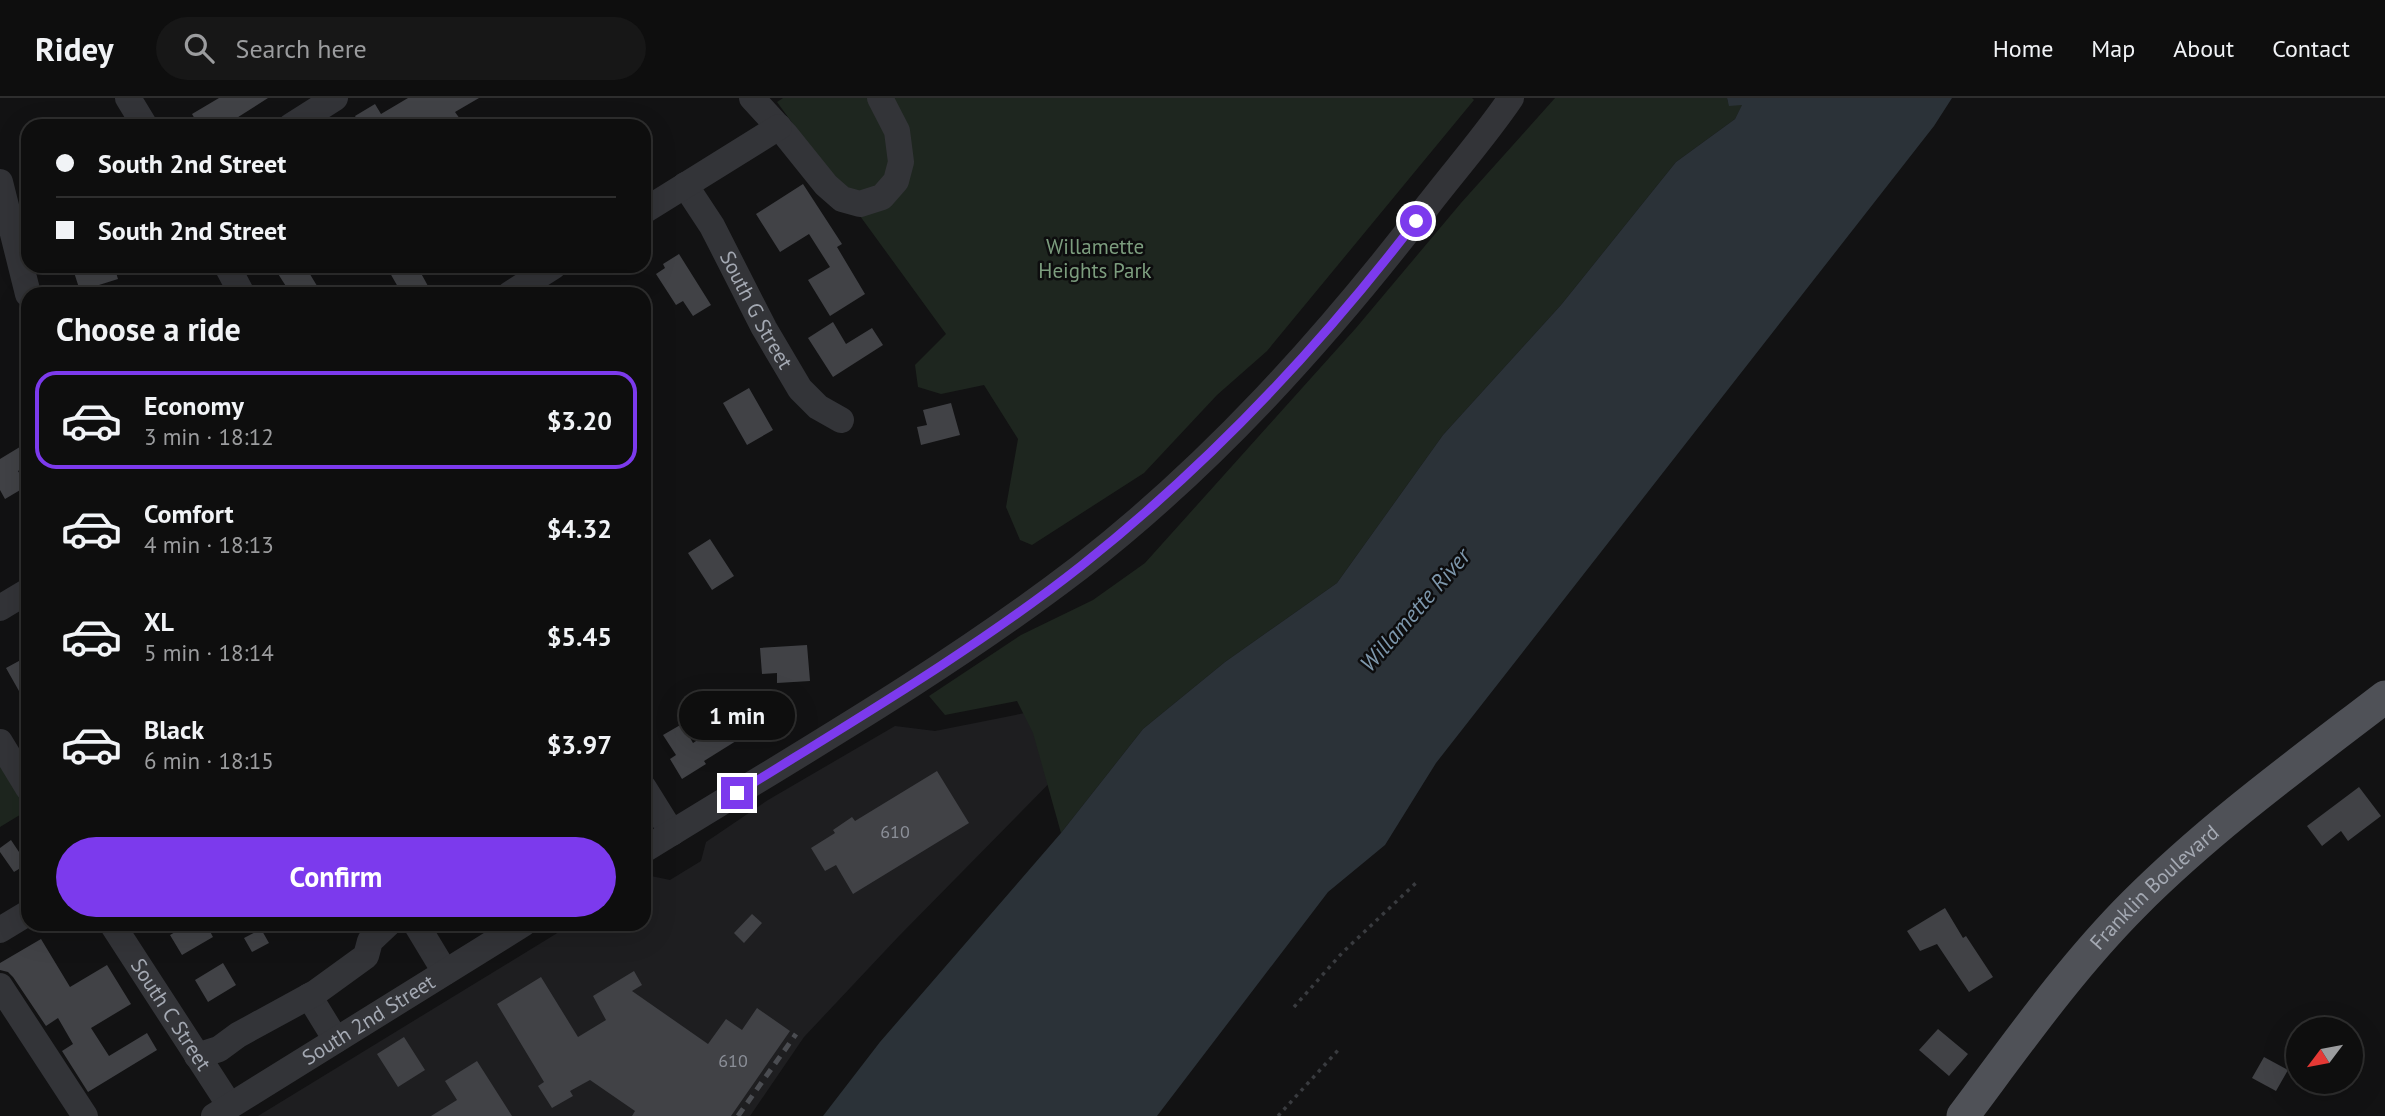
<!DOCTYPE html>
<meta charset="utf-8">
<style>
body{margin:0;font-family:"PT Sans",sans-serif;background:#171717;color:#f1f3f6;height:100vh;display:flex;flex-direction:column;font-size:26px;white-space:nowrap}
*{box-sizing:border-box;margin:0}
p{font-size:23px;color:#9b9c9e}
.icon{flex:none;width:38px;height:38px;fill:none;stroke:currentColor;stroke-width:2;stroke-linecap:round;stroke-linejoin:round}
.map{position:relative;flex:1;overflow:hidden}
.sheet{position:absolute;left:21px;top:189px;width:630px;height:644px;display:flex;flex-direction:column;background:#0e0e0e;border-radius:21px;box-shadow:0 7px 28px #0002,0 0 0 2px #2e2e2e}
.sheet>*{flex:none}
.banner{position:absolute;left:21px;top:21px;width:630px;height:154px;border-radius:21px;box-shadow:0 7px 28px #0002,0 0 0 2px #2e2e2e;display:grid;align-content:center;height:154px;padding:0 35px;background:#0e0e0e}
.needle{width:46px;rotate:238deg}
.tools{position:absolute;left:2286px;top:919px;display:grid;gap:14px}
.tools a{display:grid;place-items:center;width:77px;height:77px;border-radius:50%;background:#0e0e0e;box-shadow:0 7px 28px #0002,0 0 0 2px #2e2e2e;font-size:35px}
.end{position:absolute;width:32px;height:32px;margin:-16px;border:9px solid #7c3aed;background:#fff;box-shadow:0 0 0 4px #fff}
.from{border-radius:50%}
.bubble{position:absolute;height:49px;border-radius:24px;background:#0e0e0e;box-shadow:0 7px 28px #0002,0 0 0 2px #2e2e2e;font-size:23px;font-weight:700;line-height:49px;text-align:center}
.banner b{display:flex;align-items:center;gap:24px;height:66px;font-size:26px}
.banner b+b{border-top:2px solid #2e2e2e}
.banner i{width:18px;height:18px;background:#f1f3f6}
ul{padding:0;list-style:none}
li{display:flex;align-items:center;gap:21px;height:98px;margin:0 14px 10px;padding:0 21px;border:4px solid transparent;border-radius:21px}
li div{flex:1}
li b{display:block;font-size:26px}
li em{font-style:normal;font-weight:700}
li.active{border-color:#7c3aed}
li>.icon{width:63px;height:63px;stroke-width:1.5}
h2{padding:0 35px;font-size:32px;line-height:84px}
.button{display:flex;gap:14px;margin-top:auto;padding:14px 35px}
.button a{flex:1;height:80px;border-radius:42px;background:#7c3aed;color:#fff;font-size:28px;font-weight:700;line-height:80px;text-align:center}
header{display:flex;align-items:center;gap:42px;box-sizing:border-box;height:98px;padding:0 35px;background:#0e0e0e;border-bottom:2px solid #2e2e2e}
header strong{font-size:33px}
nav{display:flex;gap:38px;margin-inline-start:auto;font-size:24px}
.search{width:490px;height:63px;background:#171717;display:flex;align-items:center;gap:18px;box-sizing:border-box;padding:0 24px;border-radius:38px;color:#9b9c9e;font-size:26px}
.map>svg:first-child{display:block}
.built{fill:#1e1e20}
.green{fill:#1e261f}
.water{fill:#2b3238}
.building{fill:#414246}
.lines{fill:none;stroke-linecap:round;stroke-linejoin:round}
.path{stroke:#393b3f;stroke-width:3.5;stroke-dasharray:3.5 5;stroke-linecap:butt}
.minor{stroke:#333438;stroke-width:26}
.major{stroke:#4f5157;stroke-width:33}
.rail{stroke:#4a4c51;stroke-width:5;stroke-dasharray:9 7;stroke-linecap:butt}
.route{stroke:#7c3aed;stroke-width:9}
.labels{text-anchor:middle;stroke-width:5;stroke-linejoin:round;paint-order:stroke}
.number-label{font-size:18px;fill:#8b8f98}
.park-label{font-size:21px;fill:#7c9d7e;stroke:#0d0d0e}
.street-label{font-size:21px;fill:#a4a9b3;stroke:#0d0d0e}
.water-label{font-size:23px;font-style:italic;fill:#7d97ac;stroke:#0d0d0e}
</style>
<header>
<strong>Ridey</strong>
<div class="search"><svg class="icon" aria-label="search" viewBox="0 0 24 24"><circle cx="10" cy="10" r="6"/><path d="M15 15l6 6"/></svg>Search here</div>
<nav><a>Home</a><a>Map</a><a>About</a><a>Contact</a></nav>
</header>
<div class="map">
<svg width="2385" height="1018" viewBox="0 0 2385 1018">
<rect width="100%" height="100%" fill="#121213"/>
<!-- built -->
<path class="built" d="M1050,610L1073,661L899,838L804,939L750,1018H258L572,826H644V782L651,778L670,782L701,763L706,744L768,702L895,628L935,633Z"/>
<!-- green -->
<path class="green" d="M783,0H1472L1474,2L1267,253L1217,297L1144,375L1032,447L1020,442L1006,409L1018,341L984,287L941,296L918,289L915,267L946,236L777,4Z
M1555,0H1727L1728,4L1743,6L1735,21L1676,64L1561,207L1443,337L1337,485L1225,564L1143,631L1061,735L1033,635L1017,603L945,617L929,598L1021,537L1093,502L1145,465L1356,230L1461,105Z
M0,663L28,708V712L0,729Z"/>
<!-- water -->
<path class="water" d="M1727,0H1952L1934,28L1436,665L1385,747L1328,794L1157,1018H823L880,944L1061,735L1143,631L1225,564L1337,485L1443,337L1561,207L1676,64L1735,21L1742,7L1729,8Z"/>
<!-- building -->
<path class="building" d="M219,0H268L224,28H199L192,16Z
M408,0H479L455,14L460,21L449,28H361L355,18L375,6L381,16Z
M803,86L842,146L837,149L865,196L830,218L808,182L830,169L809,136L780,154L756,116Z
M679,156L711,207L693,218L683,203L676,207L656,176L665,170L663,166Z
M72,168H114L118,181L80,193Z
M273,168H305L322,196H291Z
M386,168H417L428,188L414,196H402Z
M833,224L846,246L872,230L883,247L833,279L808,240Z
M749,290L773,332L747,347L723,305Z
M951,305L960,337L921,347L917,329L927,327L923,312Z
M28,344V367L18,373L27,388L5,401L0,392V361Z
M710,441L734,478L712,492L688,455Z
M807,547L810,583L777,585V575L762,576L760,550Z
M28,558V609L6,570Z
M732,620L744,638L704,663L706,666L682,681L670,661L676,657L663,637L682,626L693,645Z
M937,673L969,725L853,796L836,767L825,773L811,750L835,735L833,732L852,719L855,723Z
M2359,689L2381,718L2348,743L2341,733L2322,748L2307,728Z
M11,742L27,766L14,774L0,754V750Z
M1945,810L1963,840L1966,838L1993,879L1969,894L1937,846L1920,853L1907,833Z
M752,816L762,825L744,845L734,835Z
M189,826H206L213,839L182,857L170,837Z
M261,831L269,845L252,854L244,840Z
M41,841L70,889L107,867L131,906L91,930L109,958L147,935L157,952L88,994L62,953L73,946L58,920L46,928L13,879L8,874L0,872V865Z
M223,865L236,887L208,904L195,882Z
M634,873L642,887L632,893L708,946L726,921L742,932L757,910L790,933L731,1018H632L635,1013L590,982L570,993L573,998L552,1010L538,988L544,984L497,906L541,879L578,939L606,922L593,898Z
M1938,931L1968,956L1949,978L1919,952Z
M404,939L425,972L398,989L377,956Z
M2264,959L2288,972L2276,993L2252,980Z
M477,963L512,1018H431L457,1002L445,983Z"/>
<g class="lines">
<!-- path -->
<path class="path" d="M1294,909L1342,855L1418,783
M1278,1018L1341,949"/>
<!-- minor -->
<g class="minor">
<path d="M128,0L145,28"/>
<path d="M752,0L785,36L826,87L842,101L860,106L882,99L896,83L901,64L897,33L880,0"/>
<path d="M291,28L335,0"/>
<path d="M0,84L28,196"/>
<path id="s1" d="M685,87L712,128L764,230L800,291L818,309L841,322"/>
<path d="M644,113L779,29"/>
<path d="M227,168L242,196"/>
<path d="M510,196L554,168"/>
<path d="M0,510L28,493"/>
<path d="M0,644L28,690"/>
<path d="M644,690L672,735"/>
<path d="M644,752C791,661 942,575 1079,470C1213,366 1326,240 1429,106C1456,71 1486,37 1511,0"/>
<path id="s2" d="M112,826L230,1008"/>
<path d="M416,826L445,874"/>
<path d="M0,832L28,815"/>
<path d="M0,888L85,1018"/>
<path d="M309,898L336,942"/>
<path d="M197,958L219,951L238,937L315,895L366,858L370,843L388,826"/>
<path id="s3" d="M214,1018L523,826"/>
</g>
<!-- major -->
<path class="major" id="s4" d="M1963,1018C2017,946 2070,870 2134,806C2211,729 2299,665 2385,599"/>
<!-- rail -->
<path class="rail" d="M738,1018L796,936"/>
</g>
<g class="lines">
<!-- route -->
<path class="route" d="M737,695C853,623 973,553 1081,468C1207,368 1318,251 1416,123"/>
</g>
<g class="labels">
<!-- number labels -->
<g class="number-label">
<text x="895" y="740">610</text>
<text x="733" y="969">610</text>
</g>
<!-- park labels -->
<g class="park-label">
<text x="1095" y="156">Willamette<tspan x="1095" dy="24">Heights Park</tspan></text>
</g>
<!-- street labels -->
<g class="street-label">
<text dy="7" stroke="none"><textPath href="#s1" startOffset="144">South G Street</textPath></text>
<text dy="7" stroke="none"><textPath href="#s4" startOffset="299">Franklin Boulevard</textPath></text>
<text dy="7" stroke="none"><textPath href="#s2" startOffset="108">South C Street</textPath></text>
<text dy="7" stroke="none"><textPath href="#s3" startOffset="182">South 2nd Street</textPath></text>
</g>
<!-- water labels -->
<g class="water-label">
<text transform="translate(1415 512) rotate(-49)" y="8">Willamette River</text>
</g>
</g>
</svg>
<div class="tools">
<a><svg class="needle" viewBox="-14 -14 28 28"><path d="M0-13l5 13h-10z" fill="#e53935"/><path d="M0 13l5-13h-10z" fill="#9b9c9e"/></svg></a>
</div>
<i class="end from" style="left:1416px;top:123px"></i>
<i class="end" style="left:737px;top:695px"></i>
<div class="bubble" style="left:679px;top:593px;width:116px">1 min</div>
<div class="banner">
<b><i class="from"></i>South 2nd Street</b>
<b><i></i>South 2nd Street</b>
</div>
<section class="sheet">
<h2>Choose a ride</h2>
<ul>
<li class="active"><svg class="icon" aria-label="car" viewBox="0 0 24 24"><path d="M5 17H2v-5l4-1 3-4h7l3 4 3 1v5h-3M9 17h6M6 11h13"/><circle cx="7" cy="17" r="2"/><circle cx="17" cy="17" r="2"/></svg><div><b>Economy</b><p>3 min · 18:12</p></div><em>$3.20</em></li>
<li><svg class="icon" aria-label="car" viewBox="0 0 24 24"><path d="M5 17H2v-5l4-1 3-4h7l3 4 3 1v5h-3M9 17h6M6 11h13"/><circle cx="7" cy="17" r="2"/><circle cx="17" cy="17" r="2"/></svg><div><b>Comfort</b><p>4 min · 18:13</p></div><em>$4.32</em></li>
<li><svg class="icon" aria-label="car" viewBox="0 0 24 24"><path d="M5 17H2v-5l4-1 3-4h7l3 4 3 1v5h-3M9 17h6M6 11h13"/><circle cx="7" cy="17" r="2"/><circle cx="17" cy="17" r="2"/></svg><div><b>XL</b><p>5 min · 18:14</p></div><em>$5.45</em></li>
<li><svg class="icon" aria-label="car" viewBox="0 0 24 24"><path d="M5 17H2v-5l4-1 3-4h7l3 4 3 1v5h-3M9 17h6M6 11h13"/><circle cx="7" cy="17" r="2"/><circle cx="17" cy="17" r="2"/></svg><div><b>Black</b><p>6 min · 18:15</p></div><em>$3.97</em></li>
</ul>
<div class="button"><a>Confirm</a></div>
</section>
</div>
